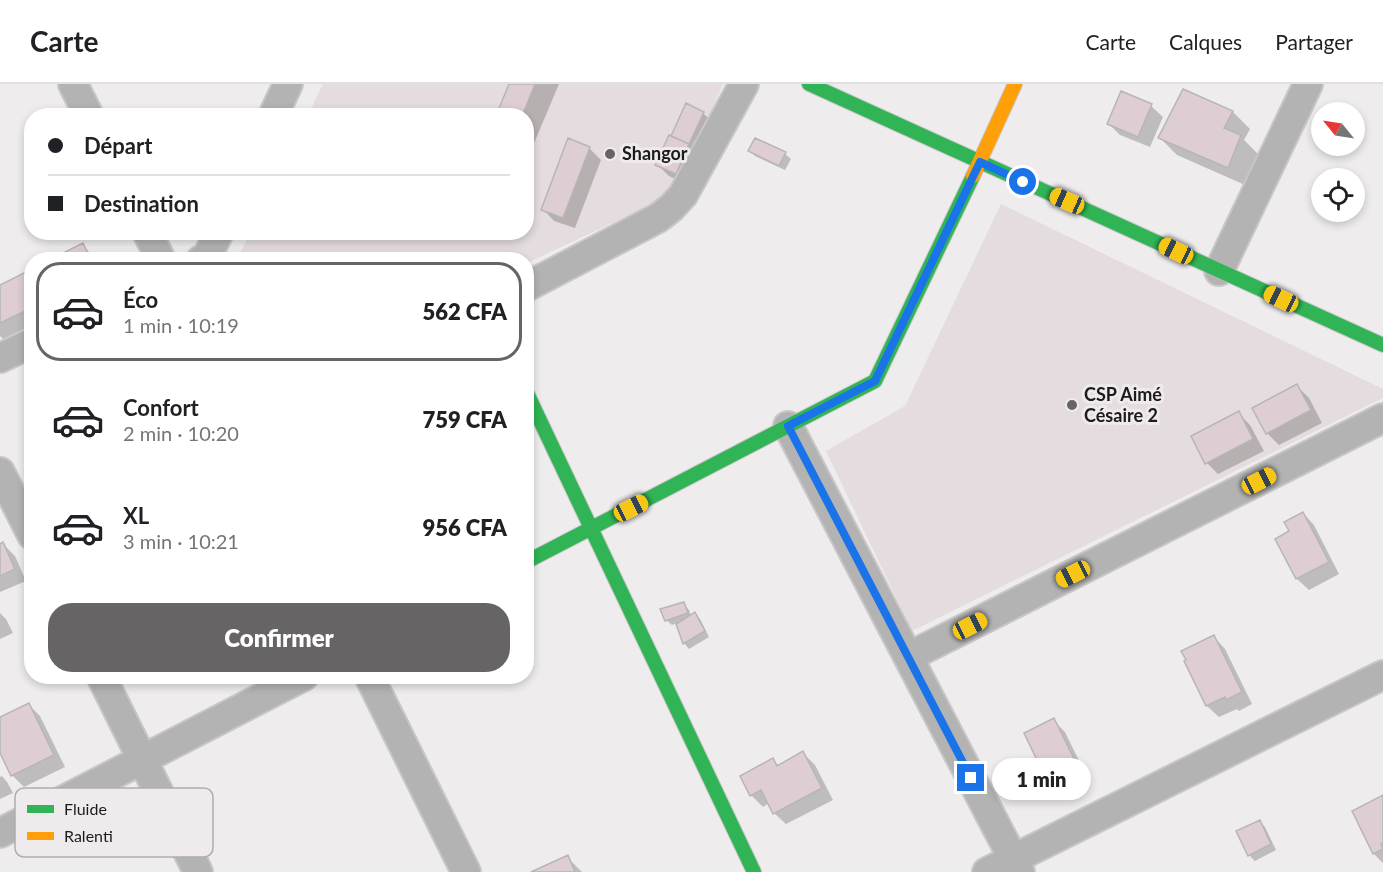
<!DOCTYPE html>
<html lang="fr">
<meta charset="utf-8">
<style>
body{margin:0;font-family:Lato,sans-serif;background:#f6f6f6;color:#202124;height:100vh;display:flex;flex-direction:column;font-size:22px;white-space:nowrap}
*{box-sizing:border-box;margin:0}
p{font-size:20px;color:#757577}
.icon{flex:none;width:33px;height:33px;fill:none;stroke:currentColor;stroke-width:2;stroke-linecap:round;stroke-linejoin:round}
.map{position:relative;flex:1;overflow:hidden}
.details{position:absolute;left:24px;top:168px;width:510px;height:432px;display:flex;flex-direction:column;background:#fff;border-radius:24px;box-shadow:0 3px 9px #0003}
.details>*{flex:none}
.top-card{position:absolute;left:24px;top:24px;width:510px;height:132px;border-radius:24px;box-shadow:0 3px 9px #0003;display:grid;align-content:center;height:132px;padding:0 24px;background:#fff}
.needle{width:39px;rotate:300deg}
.fabs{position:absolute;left:1311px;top:18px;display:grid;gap:12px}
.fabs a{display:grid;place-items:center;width:54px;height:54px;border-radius:50%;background:#fff;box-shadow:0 3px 9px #0003;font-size:30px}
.end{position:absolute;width:27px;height:27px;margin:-14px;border:8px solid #1a73e8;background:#fff;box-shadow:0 0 0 3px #fff}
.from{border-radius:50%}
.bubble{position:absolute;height:42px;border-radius:21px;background:#fff;box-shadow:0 3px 9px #0003;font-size:20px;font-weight:800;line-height:42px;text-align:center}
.car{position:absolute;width:18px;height:36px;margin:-18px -9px;border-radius:8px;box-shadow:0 0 4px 2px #0007;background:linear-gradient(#f5c518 24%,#345 0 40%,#f5c518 0 76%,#345 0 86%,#f5c518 0)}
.top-card b{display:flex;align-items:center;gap:21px;height:57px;font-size:22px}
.top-card b+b{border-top:2px solid #e0e0e0}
.top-card i{width:15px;height:15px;background:#202124}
ul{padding:10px 0 0;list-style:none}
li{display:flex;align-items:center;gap:18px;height:99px;margin:0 12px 9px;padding:0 12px;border:3px solid transparent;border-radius:24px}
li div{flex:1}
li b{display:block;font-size:22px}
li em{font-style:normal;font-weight:800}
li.selected{border-color:#666464}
li>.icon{width:54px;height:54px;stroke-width:1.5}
.action{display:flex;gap:12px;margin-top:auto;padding:12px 24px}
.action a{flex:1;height:69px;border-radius:24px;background:#666464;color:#fff;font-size:24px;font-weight:800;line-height:69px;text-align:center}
header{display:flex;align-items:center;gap:36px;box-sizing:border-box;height:84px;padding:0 30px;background:#fff;border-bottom:2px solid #e0e0e0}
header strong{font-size:28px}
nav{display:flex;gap:33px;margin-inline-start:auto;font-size:21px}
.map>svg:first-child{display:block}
.built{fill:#e4dcde}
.shadow{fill:#0003}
.building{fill:#deced3;stroke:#b7b5b6;stroke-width:1.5}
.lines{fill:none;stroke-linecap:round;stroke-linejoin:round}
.street-casing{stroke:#c8c6c7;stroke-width:32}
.fast-casing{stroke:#c8c6c7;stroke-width:16}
.slow-casing{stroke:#c8c6c7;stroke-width:16}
.street{stroke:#b3b3b3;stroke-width:28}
.fast{stroke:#30b455;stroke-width:14}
.slow{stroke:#ff9f0a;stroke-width:14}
.route{stroke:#1a73e8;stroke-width:8}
.poi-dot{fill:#666464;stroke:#efebec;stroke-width:2}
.labels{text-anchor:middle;stroke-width:6;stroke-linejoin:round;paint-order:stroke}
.poi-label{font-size:18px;font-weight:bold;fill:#1c1b1b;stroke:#efebec;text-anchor:start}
.key{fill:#efebec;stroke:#b0adad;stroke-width:1.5}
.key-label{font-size:16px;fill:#1c1b1b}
</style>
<header>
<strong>Carte</strong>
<nav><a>Carte</a><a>Calques</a><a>Partager</a></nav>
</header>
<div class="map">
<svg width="1383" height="788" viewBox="0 0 1383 788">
<rect width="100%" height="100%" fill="#eeeced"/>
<!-- built -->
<path class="built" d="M323,0H723L677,109L527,179L526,176H237L250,149L526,148V32L308,31Z
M1001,120L1383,305V314L912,547L826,367L905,322Z"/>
<!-- shadow -->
<path class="shadow" d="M510,0H559L526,78V32H497Z
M1184,7L1233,28L1250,45L1244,56L1258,70L1245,101L1177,71L1160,54Z
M1151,22L1163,33L1150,63L1120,51L1108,39Z
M703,29L715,41L688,101L669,92L657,80Z
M755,56L785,70L791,75L785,86L755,72L750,67Z
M589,64L601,76L575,144L554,137L543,125Z
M83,161L96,176H53Z
M32,190V241L3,255L0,252V203Z
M1297,302L1309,314L1322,339L1279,361L1267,349Z
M1238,329L1250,341L1264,367L1218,390L1207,379Z
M1303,429L1314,441L1339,490L1309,506L1297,495L1277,455L1291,448Z
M3,460L15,472L26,497L0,508V462Z
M684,520L689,526L691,532L695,530L700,535L709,553L689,565L684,559L677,539L672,541L666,536Z
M0,529L6,535L13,549L0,555Z
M1214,553L1225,565L1252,620L1239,627L1237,625L1219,633L1207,622L1186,578Z
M28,620L40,632L65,683L24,703L12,691L0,665V634Z
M1053,636L1065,648L1089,697L1080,702L1075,698L1059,706L1047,694Z
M803,669L815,681L833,716L786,740L774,729L769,719L763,723L751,711L773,676L779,682Z
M2,692L7,698L13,709L0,715V693Z
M1383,713V779L1374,770L1354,727Z
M1259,738L1265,743L1276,766L1255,777L1249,771Z
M567,773L582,788H534Z"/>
<!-- building -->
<path class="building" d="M509,0H535L522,32H496Z
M1183,5L1233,27L1224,44L1241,51L1228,84L1158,54Z
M1121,7L1152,20L1138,53L1107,40Z
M686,19L704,28L689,60L671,52Z
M669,51L689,60L676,90L655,81Z
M568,54L590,63L563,134L541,126Z
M755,54L786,68L779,82L748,67Z
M83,159L91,176H49Z
M30,186L32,189V227L26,230L25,227L0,239V201Z
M1297,300L1311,326L1266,350L1252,324Z
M1239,327L1253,355L1205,380L1191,352Z
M1303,428L1329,478L1296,495L1275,455L1289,447L1284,438Z
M3,458L15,485L0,492V460Z
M684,518L688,529L665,537L660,525Z
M695,528L705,547L683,560L676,540Z
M1214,551L1242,608L1226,616L1225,613L1206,622L1184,577L1186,576L1181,567Z
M29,619L54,671L11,692L0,669V633Z
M1054,634L1079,685L1067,691L1064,686L1046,695L1024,649Z
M803,667L822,704L773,730L761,706L750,712L740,692L773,674L777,682Z
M1383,711V759L1381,760L1383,765L1373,770L1352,727Z
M1260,736L1271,760L1248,772L1236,747Z
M568,771L575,788H531Z"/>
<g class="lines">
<!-- street casing -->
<g class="street-casing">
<path id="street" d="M73,0L89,32
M273,32L288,0
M147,148L161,176
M201,176L207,173L219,148
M1219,187L1308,0
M526,203L658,134L671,124L683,111L744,0
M0,274L32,259
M788,342L1020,788
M0,388L32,451
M908,573L1383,334
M101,592L198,788
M369,592L466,788
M0,749L304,592
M987,788L1383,591"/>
</g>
<!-- fast casing -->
<g class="fast-casing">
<path id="fast" d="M809,0L1383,261
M526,307L754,788
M526,478L875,297L973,92"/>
</g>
<!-- slow casing -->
<g class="slow-casing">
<path id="slow" d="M973,92L1015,0"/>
</g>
<!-- street -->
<use href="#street" class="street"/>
<!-- fast -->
<use href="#fast" class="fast"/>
<!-- slow -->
<use href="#slow" class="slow"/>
</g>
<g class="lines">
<!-- route -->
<path class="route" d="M971,694L788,342L875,297L980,78L1023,98"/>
</g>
<!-- markers -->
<g class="poi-dot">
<circle cx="610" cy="70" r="6"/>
<circle cx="1072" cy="321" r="6"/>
</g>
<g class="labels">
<!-- poi labels -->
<g class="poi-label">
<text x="622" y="76">Shangor</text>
<text x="1084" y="317">CSP Aimé<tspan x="1084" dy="21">Césaire 2</tspan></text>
</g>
</g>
<!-- legend -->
<rect x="15" y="704" width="198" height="69" rx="9" class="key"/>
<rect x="27" y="721" width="27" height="8" fill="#30b455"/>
<rect x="27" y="748" width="27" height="8" fill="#ff9f0a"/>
<g class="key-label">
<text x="64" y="731">Fluide</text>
<text x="64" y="758">Ralenti</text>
</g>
</svg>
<div class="fabs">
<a><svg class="needle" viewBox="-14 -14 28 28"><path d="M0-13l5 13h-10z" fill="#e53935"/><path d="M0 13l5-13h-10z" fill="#757577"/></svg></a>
<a><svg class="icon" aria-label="locate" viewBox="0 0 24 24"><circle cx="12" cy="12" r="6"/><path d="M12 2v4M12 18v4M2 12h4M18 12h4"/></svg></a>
</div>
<i class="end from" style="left:1023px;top:98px"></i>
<i class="end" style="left:971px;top:694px"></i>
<div class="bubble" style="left:992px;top:674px;width:99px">1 min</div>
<i class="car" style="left:1067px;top:117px;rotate:294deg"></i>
<i class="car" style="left:1176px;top:167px;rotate:295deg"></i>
<i class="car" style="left:1281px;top:215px;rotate:295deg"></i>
<i class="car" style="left:1259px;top:397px;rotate:63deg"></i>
<i class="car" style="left:631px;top:424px;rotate:63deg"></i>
<i class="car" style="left:1073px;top:490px;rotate:243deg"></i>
<i class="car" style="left:970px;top:542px;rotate:63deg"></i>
<div class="top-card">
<b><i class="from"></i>Départ</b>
<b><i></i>Destination</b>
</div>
<section class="details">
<ul>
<li class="selected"><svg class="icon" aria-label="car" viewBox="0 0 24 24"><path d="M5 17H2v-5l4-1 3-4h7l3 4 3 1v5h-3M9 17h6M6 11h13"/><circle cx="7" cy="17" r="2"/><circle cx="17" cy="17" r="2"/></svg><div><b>Éco</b><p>1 min · 10:19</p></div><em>562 CFA</em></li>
<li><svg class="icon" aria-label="car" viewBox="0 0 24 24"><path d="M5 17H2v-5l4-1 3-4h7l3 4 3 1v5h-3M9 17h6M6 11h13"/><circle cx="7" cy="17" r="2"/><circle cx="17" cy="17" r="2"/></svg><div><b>Confort</b><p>2 min · 10:20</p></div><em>759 CFA</em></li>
<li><svg class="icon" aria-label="car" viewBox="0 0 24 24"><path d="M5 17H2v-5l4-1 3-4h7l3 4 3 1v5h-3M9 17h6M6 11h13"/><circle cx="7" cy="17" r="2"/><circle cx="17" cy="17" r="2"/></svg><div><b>XL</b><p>3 min · 10:21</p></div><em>956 CFA</em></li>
</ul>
<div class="action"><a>Confirmer</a></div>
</section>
</div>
